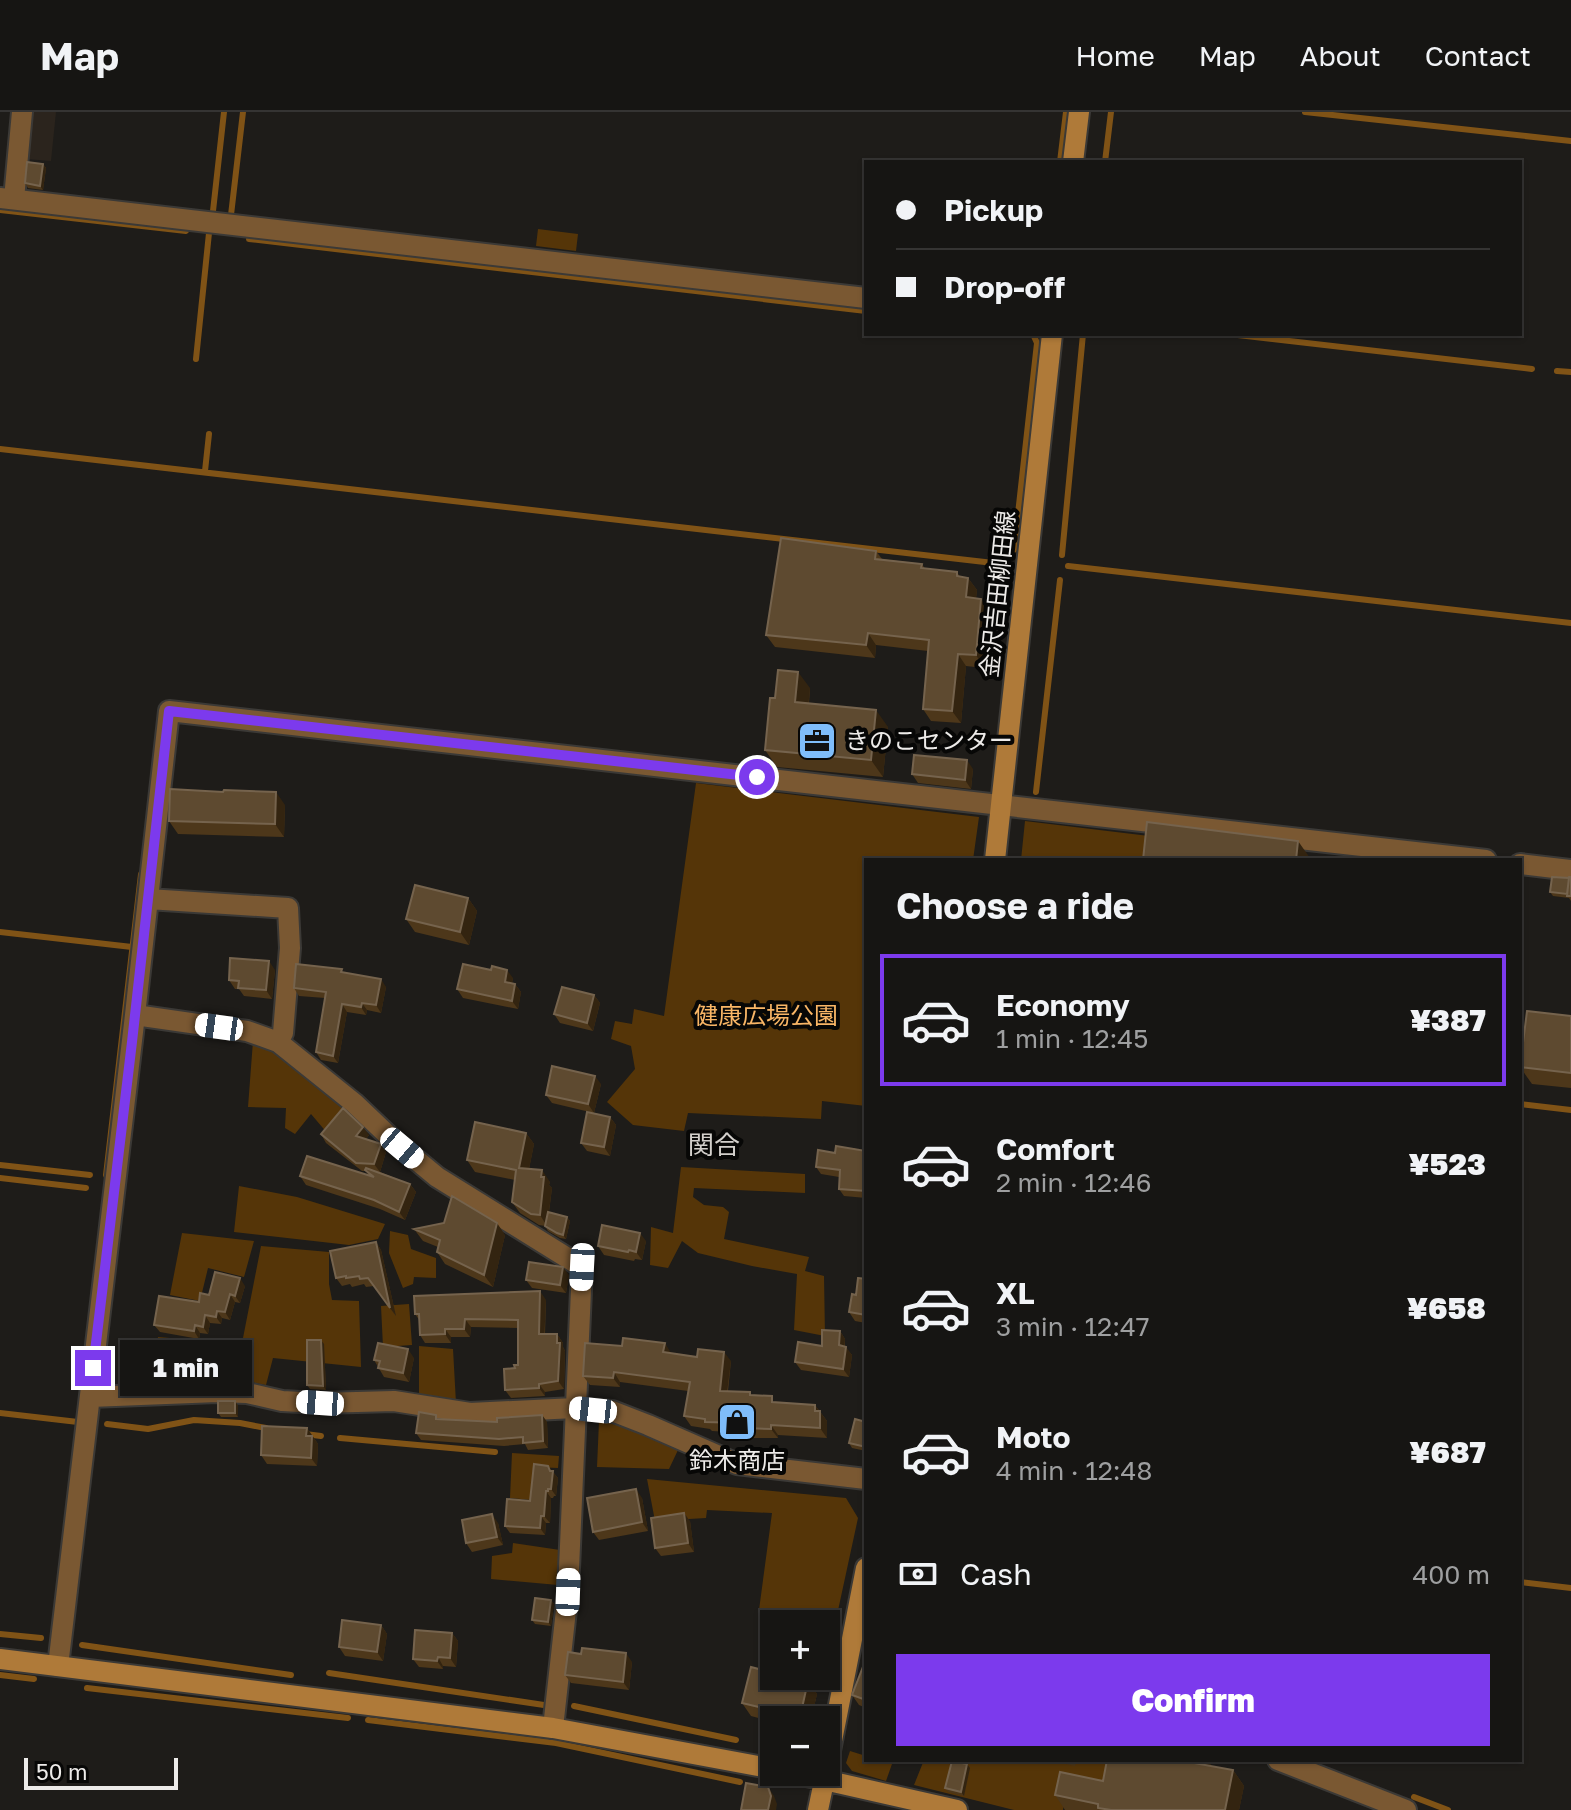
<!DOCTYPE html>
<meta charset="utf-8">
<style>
body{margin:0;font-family:"Golos Text","Noto Sans JP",sans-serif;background:#1f1e1c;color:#f1f3f6;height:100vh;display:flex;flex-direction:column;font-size:30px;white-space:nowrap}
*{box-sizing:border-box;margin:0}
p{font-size:26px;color:#9e9fa0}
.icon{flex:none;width:44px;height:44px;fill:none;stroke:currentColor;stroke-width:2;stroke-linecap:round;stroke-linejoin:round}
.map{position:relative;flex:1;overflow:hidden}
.details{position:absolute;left:864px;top:746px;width:658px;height:904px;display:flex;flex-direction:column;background:#161513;border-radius:0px;box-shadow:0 2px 6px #0004,0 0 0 2px #353433}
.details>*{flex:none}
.hud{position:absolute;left:864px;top:48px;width:658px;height:176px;border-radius:0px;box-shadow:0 2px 6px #0004,0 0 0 2px #353433;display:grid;align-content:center;height:176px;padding:0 32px;background:#161513}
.tools{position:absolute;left:760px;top:1498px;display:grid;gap:16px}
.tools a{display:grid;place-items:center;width:80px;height:80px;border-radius:0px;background:#161513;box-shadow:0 2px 6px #0004,0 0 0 2px #353433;font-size:40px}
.scale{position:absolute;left:24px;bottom:20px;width:154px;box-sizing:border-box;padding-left:8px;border:4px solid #edebe9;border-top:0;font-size:22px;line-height:28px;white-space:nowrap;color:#edebe9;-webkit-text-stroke:6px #070706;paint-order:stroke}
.end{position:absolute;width:36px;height:36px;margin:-18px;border:10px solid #7c3aed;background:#fff;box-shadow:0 0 0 4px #fff}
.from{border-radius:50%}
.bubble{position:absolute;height:56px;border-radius:0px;background:#161513;box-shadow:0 2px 6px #0004,0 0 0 2px #353433;font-size:26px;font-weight:800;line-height:56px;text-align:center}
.car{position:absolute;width:24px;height:48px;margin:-24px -12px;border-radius:10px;box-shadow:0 0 6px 2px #0007;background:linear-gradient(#fff 24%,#345 0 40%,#fff 0 76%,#345 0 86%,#fff 0)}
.hud b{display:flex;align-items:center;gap:28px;height:76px;font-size:30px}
.hud b+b{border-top:2px solid #353433}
.hud i{width:20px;height:20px;background:#f1f3f6}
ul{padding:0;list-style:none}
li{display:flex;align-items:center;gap:24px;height:132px;margin:0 16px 12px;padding:0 16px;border:4px solid transparent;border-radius:0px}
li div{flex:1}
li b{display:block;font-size:30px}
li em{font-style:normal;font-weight:800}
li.on{border-color:#7c3aed}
li>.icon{width:72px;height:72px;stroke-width:1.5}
h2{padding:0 32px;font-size:36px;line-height:96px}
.pay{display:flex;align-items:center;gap:20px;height:88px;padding:0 32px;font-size:30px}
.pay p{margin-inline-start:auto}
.primary-button{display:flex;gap:16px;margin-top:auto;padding:16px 32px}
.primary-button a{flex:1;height:92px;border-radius:0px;background:#7c3aed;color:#fff;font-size:32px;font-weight:800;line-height:92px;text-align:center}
header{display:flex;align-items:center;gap:48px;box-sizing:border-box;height:112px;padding:0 40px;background:#161513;border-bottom:2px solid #353433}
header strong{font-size:38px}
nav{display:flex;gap:44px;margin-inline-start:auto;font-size:28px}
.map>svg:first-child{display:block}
.built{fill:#2b241d}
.green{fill:#553508}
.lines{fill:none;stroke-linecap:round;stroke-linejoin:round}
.stream{stroke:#805316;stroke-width:6}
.street-casing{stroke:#3b3936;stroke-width:24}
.secondary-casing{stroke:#3b3936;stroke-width:24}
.street{stroke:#7a5832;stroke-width:20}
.secondary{stroke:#af7a39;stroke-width:20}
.wall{fill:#4d371a}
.shaded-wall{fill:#332410}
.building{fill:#5e4a30;stroke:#75634d;stroke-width:2}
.route{stroke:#7c3aed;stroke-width:10}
.labels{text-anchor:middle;stroke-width:8;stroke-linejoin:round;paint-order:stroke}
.street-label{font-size:24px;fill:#edebe9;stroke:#070706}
.poi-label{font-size:24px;fill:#edebe9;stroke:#070706;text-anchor:start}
.park-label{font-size:24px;fill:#f9b666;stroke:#070706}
.neighbourhood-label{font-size:26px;fill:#d2cfcb;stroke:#070706}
</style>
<header>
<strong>Map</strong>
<nav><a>Home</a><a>Map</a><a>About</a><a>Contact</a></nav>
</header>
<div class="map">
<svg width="1571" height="1698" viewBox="0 0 1571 1698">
<rect width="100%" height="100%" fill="#1e1c19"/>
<!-- built -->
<path class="built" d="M31,0H56L51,49L26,47Z"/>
<!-- green -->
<path class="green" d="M538,117L578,122L576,139L536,134Z
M696,671L979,705L973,748H866V994L822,989L821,1007L688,1001L684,1019L633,1013L607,990L635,957L631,934L611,927L615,909L632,912L634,897L664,904Z
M1025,709L1149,724L1146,748H1021Z
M253,929L266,933L351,999L328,1022L311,1002L295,1022L285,1016L286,996L248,995Z
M681,1055L805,1062V1081L694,1076L693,1085L704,1093L723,1095L729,1100L724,1127L809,1145L805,1159L824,1164L825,1224L794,1218L797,1162L752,1154L698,1141L682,1129L668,1156L650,1153L651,1115L673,1121Z
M239,1074L297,1085L385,1112L378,1127L349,1133L234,1120Z
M390,1119L408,1123L411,1137L436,1146V1166L414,1165L413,1172L403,1176L389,1141Z
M182,1121L254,1129L244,1165L208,1156L200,1189L170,1183Z
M261,1134L329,1140V1172L332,1188L359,1189L361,1255L273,1246L266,1273L235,1267Z
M409,1192L412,1233L383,1235L381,1194Z
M158,1225L182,1227V1233L226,1240L220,1273L150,1274Z
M419,1234L453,1237L456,1291L419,1284Z
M599,1309L626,1315L678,1338L669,1357L597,1355Z
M512,1341L559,1344L558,1356L534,1355L532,1388L510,1386Z
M647,1367L846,1386L858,1406L834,1517L826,1515V1512H813L759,1498L772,1401L707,1398L706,1406L655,1409Z
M513,1431L560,1438L558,1473L491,1467L492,1444L512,1441Z
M850,1639L866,1644V1648H879L892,1652L886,1669L852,1659L846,1651Z
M924,1648H1113L1106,1671L1068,1666L1063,1698H1014L914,1673Z"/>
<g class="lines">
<!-- stream -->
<path class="stream" d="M1305,0L1571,29
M1060,50L1066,0
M1105,50L1111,0
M0,98L186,119
M213,99L224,0
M231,103L243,0
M249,127L866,199
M1229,222L1532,257
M196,247L209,121
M1557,259L1571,260
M0,337L1011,453
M205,359L209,322
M1014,438L1037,231L1033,222
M1062,443L1083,222
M1068,454L1571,511
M1036,680L1060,468
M0,820L132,835
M1520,992L1571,998
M0,1053L90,1063
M106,1063L141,762
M0,1066L86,1076
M0,1301L78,1310
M107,1312L148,1317L194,1308L240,1311L266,1316
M305,1322L321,1324
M340,1326L495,1340
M1520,1470L1571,1476
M0,1522L41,1526
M82,1533L291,1563
M329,1561L544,1593
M0,1563L34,1567
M87,1576L348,1606
M574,1594L736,1628
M368,1608L556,1631L740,1670
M1414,1685L1448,1698"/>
<!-- street casing -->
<g class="street-casing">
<path id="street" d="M0,86L866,186
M14,87L22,0
M1520,752L1571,758
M148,787L288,796L290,836L283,921L278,930
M135,903L247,919L278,930L354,991L396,1031L437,1065L582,1155L568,1480L553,1616
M90,1285L217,1280L247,1281L282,1289L320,1291L394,1289L470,1301L575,1296L612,1299L648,1313L737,1352L866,1367
M58,1554L135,903L169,599L1486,748
M1278,1648L1406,1698"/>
</g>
<!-- secondary casing -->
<g class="secondary-casing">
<path id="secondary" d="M1073,50L1079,0
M995,748L1052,222
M0,1547L553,1616L774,1657
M826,1659L866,1456
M789,1660L957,1698
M818,1698L826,1660"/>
</g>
<!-- street -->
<use href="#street" class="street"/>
<!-- secondary -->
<use href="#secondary" class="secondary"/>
</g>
<!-- wall -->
<path class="wall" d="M43,52L46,56L43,78L28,76L25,71Z
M876,439L882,447L922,452L925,457L957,460L960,465L968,466L977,478L976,486L990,499L984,556L966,554L961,611L931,609L923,597L928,539L876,533L875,546L775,535L766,523Z
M810,576L809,591L888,615L883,665L777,655L765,638L775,586Z
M973,657L971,677L918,671L912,662Z
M285,693L284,725L178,722L169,709Z
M1571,765V789L1569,786L1553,784L1550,780Z
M468,786L477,799L469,833L415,820L406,807Z
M275,858L272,887L244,884L239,877H235L229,868Z
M344,860L386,875L381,901L367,898L366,903L347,900L338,951L321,948L316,940L325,886L299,884L294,876Z
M513,866L512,871L515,872L521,880L518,897L463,886L457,877Z
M594,883L600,891L593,919L560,911L554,902Z
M1571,904V976L1532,972L1520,955Z
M601,972L594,1001L552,991L546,983Z
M610,1005L616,1013L610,1044L587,1039L581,1031Z
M526,1021L534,1032L529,1057L550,1070L549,1073L552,1076L549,1100L567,1105L570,1109L566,1127L560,1126L548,1119L545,1114L539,1113L520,1101L512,1090L515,1068L475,1060L467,1048Z
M321,1022L369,1023L366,1027L386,1040L380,1060L410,1072L416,1080L405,1108L380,1097L306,1073L300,1064H369L366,1059H362L326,1031Z
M855,1036L856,1038L866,1039V1086L844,1084L839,1077V1065L821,1062L816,1055L835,1041Z
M414,1117L505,1123L493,1175L445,1152L437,1140L438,1135L423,1129Z
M646,1129L642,1148L635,1147L634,1149L604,1143L598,1134Z
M376,1130L381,1138L396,1204L374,1174L366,1175L364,1172L352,1175L350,1172L342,1174L336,1166Z
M569,1163L566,1181L532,1176L526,1168Z
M866,1167V1211L855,1209L849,1200L856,1183Z
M245,1174L240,1191L235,1190L230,1208L222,1206L221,1212L210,1211L208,1222L200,1221L199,1227L160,1220L154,1213L199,1190L209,1183Z
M546,1188L545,1222H557L563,1231V1235L565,1239L564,1277L545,1280V1284L511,1286L505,1278L515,1256L518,1253V1216L471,1215L470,1225H451V1231H425L420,1223V1209L415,1202Z
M840,1219L845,1227V1235L852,1243L849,1265L801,1258L795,1250L822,1234Z
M324,1232L326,1278L310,1277L307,1273Z
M671,1241L731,1249L728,1279L752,1283L777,1291L815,1293L827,1309V1326L778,1323V1326H751L747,1321L712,1319L710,1317L691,1314L684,1304L688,1279L620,1270V1275L590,1273L583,1264Z
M414,1246L409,1270L384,1265L374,1248Z
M235,1289L238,1294V1305H221L218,1301Z
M542,1303L547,1310L548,1336L528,1338L525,1332L504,1334L421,1328L416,1321L439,1307L497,1310Z
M866,1310V1339L852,1336L849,1331Z
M307,1316L318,1332L317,1354L267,1352L261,1343Z
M548,1354L558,1366L556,1384H554L553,1386H551L550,1411H546L545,1423L510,1421L505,1414L530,1389Z
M642,1386L648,1419L599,1428L593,1420Z
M690,1409L694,1440L661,1444L655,1436Z
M498,1411L503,1433L472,1440L466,1431Z
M551,1488L554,1492L551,1514L535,1512L532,1508Z
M381,1513L387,1522L383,1549L345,1544L339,1535Z
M452,1521L458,1529L456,1555L443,1554V1557L419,1555L413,1547Z
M866,1547V1596L859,1593L852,1583Z
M632,1550L629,1578L571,1571L565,1563Z
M808,1569L817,1582L811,1608H774V1610L751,1604L742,1591Z
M895,1648H912L911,1652Z
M1049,1648H1077L1075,1654Z
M1107,1648H1213L1210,1654L1233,1658L1244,1674L1239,1698H1065L1055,1683L1103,1669Z
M1374,1648H1399V1652Z
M970,1656L964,1684L948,1680L945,1676Z"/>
<!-- shaded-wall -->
<path class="shaded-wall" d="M43,52L46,56L43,78L40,74Z
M968,466L977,478L975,498L966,485Z
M981,487L990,499L984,556L976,543Z
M868,521L876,533L875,546L866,533Z
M958,542L966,554L961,611L952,599Z
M798,560L810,576L807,607L795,590Z
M876,598L888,615L883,665L871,648Z
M967,648L973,657L971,677L965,668Z
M276,680L285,693L284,725L275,712Z
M1298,729L1310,746V748H1296Z
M468,786L477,799L469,833L460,820Z
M269,849L275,858L272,887L266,878Z
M507,858L513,866L511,878L505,870Z
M381,867L386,875L381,901L376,893Z
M515,872L521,880L518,897L512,889Z
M594,883L600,891L593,919L587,911Z
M362,891L367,898L366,903L361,895Z
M342,892L347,900L338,951L333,944Z
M595,964L601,972L594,1001L588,992Z
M610,1005L616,1013L610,1044L604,1035Z
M363,1015L369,1023L362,1032L356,1024Z
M526,1021L534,1032L527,1067L519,1056Z
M381,1032L386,1040L380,1060L374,1052Z
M542,1058L550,1070L549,1073L552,1076L547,1114L540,1103Z
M410,1072L416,1080L405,1108L399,1100Z
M567,1105L570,1109L566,1127L563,1123Z
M497,1111L505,1123L493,1175L484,1163Z
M640,1121L646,1129L642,1148L636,1140Z
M376,1130L381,1138L396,1204L390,1196Z
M563,1155L569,1163L566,1181L560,1173Z
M240,1166L245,1174L240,1191L235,1184Z
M540,1179L546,1188L544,1230L539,1222Z
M230,1182L235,1190L230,1208L225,1200Z
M217,1199L222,1206L221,1212L216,1205Z
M205,1203L210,1211L208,1222L203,1215Z
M465,1207L471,1215L470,1225L464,1217Z
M195,1213L200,1221L199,1227L194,1219Z
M445,1217L451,1225V1231L445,1222Z
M840,1219L845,1227L844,1241L839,1233Z
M557,1222L563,1231V1235L565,1239L564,1277L558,1269Z
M321,1228L324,1232L326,1278L323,1274Z
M665,1231L671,1241L663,1240Z
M846,1235L852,1243L849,1265L843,1257Z
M408,1237L414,1246L409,1270L403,1261Z
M724,1240L731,1249L726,1288L720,1279Z
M614,1260L620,1270V1275L613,1266Z
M539,1272L545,1280V1284L539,1276Z
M235,1289L238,1294V1305L235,1301Z
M815,1293L827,1309V1326L820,1316L815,1299Z
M542,1303L547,1310L548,1336L543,1329Z
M771,1313L778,1323V1326L771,1317Z
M307,1316L318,1332L317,1354L311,1346L306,1324Z
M548,1354L558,1366L556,1384L551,1377Z
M636,1377L642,1386L648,1419L642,1410Z
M546,1379L551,1386L550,1411L544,1404Z
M684,1401L690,1409L694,1440L688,1431Z
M492,1402L498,1411L503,1433L497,1425Z
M541,1404L546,1411L545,1423L540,1416Z
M551,1488L554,1492L551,1514L548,1510Z
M381,1513L387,1522L383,1549L377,1540Z
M452,1521L458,1529L456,1555L450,1546Z
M626,1541L632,1550L629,1578L623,1570Z
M438,1545L443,1554V1557L437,1549Z
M808,1569L817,1582L811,1608H802L800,1605Z
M1195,1648H1213L1204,1666L1194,1651Z
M967,1652L970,1656L964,1684L961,1680Z
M1233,1658L1244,1674L1239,1698H1225Z
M768,1675L774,1684L777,1692L776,1698H768Z"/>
<!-- building -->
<path class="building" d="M27,50L43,52L40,74L25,71Z
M781,426L876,439L875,447L922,452L921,456L957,460V464L968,466L966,485L981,487L976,543L958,542L952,599L923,597L929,528L868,521L866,533L766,523Z
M778,558L798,560L795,590L876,598L871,648L765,638L770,586H775Z
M914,643L967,648L965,668L912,662Z
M170,677L223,680L224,678L276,680L275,712L169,709Z
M1147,710L1298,729L1296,748H1143Z
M1552,765L1569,766L1567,782L1550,780Z
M1569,765H1571V784H1567Z
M415,773L468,786L460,820L406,807Z
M230,846L269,849L266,878L238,876L239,869L229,868Z
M296,852L342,857L341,860L381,867L376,893L362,891L361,895L342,892L333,944L316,940L326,880L294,876Z
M463,852L491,858L492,854L507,858L505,870L515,872L512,889L457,877Z
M562,875L594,883L587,911L554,902Z
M1527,899L1571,904V961L1520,955Z
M552,954L595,964L588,992L546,983Z
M343,996L363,1015L356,1024L381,1032L374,1052L356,1051L321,1022Z
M587,1000L610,1005L604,1035L581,1031Z
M475,1010L526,1021L519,1056L542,1058L541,1065H544L540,1103L531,1102L512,1090L516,1058L467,1048Z
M836,1034L866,1039V1079L839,1077L840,1058L816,1055L818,1038L835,1041Z
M307,1044L374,1065L365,1058L366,1056L410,1072L399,1100L374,1088L300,1064Z
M452,1084L497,1111L484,1163L437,1140L440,1128L414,1117L444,1111Z
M548,1100L567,1105L563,1123L557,1121L545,1114Z
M602,1113L640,1121L636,1140L629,1138L628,1140L598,1134Z
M376,1130L390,1196L368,1166L360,1167L359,1164L346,1166V1164L336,1166L330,1139Z
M529,1150L563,1155L560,1173L526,1168Z
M215,1160L240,1166L235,1184L230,1182L225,1200L217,1199L216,1205L205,1203L203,1215L195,1213L194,1219L154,1213L159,1184L199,1190L200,1181L209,1183Z
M858,1166L866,1167V1203L849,1200L852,1182L856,1183Z
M540,1179L539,1222H557V1231H560L558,1269L539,1272V1276L505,1278L504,1257L515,1256L514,1253H518V1208L465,1207L464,1217H445V1222L420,1223L419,1202H415L414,1184Z
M822,1218L840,1219L839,1233L846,1235L843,1257L795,1250L798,1230L822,1234Z
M623,1226L665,1231L663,1240L697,1245L698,1237L724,1240L720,1279L750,1280V1283L772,1284V1290L815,1293V1299H820V1316L771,1313V1317L744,1316V1311L705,1310V1307L684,1304L690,1270L614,1260L613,1266L583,1264L585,1231L622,1234Z
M307,1228H321L323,1274L307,1273Z
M378,1231L408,1237L403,1261L378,1256L380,1249L374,1248Z
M218,1289H235V1301H218Z
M419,1300L436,1303V1307L497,1310V1306L542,1303L543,1329L523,1331V1325L499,1327L416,1321Z
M855,1307L866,1310V1335L849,1331Z
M262,1314L307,1316L306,1324H312L311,1346L261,1343Z
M534,1352L548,1354L550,1359H553L551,1377H548V1379H546L544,1404H541L540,1416L505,1414L507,1387L530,1389Z
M636,1377L642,1410L593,1420L587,1386Z
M684,1401L688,1431L655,1436L651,1406Z
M492,1402L497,1425L466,1431L462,1408Z
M535,1486L551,1488L548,1510L532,1508Z
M342,1508L381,1513L377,1540L339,1535Z
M415,1518L452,1521L450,1546L438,1545L437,1549L413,1547Z
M582,1536L626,1541L623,1570L565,1563L568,1540L581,1542Z
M866,1547V1588L852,1583Z
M751,1555L774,1561V1564H786L808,1569L800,1605L742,1591Z
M1107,1648H1195L1194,1651L1233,1658L1225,1698H1111L1098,1696V1692L1055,1683L1060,1660L1103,1669Z
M952,1649L967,1652L961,1680L945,1676Z
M746,1671L768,1675L771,1684L768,1698H741Z"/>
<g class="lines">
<!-- route -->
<path class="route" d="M93,1256L132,930L169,599L757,665"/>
</g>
<!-- icons -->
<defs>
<g id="office-square" transform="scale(2)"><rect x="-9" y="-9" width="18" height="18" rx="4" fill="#7fbdfa" stroke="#070706"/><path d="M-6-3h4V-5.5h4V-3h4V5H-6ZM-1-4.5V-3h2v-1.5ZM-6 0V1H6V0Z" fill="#111"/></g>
<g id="shop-square" transform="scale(2)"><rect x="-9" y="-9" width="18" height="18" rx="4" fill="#7fbdfa" stroke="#070706"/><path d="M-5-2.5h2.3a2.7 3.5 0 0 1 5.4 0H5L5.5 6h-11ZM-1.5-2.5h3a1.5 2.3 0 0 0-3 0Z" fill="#111"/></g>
</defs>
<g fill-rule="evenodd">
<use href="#office-square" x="817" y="629"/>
<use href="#shop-square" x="737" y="1310"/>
</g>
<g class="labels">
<!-- street labels -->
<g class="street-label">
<text transform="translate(998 482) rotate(-84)" y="8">金沢吉田柳田線</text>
</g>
<!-- poi labels -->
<g class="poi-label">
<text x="845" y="637">きのこセンター</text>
<text x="737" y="1357" text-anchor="middle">鈴木商店</text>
</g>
<!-- park labels -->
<g class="park-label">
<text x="766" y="912">健康広場公園</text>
</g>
<!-- neighbourhood labels -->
<g class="neighbourhood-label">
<text x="714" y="1042">関合</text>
</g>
</g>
</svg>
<div class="tools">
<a>+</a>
<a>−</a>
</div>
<div class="scale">50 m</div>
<i class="end from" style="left:757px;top:665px"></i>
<i class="end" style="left:93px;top:1256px"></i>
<div class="bubble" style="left:120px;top:1228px;width:132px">1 min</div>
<i class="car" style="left:219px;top:915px;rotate:278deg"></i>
<i class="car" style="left:402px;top:1036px;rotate:130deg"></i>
<i class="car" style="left:582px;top:1155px;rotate:183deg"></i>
<i class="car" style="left:320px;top:1291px;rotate:274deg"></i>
<i class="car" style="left:593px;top:1298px;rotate:276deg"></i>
<i class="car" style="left:568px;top:1480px;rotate:2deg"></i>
<div class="hud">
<b><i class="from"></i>Pickup</b>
<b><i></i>Drop-off</b>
</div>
<section class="details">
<h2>Choose a ride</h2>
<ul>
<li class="on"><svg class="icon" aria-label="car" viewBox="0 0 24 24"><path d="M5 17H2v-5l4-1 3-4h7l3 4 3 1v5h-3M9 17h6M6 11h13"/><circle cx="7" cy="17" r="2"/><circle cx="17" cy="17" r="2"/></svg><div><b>Economy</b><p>1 min · 12:45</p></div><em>¥387</em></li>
<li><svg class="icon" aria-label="car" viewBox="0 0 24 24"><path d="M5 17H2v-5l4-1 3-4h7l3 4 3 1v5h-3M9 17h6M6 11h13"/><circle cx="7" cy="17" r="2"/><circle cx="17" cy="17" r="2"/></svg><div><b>Comfort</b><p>2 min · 12:46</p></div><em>¥523</em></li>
<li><svg class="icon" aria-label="car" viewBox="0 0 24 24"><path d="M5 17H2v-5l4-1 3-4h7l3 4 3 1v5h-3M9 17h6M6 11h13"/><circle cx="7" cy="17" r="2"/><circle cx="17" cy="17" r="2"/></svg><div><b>XL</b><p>3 min · 12:47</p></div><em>¥658</em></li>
<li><svg class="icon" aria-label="car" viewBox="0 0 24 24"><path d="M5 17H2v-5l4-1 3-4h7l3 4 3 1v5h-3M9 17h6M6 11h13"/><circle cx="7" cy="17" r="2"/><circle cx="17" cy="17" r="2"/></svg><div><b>Moto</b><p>4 min · 12:48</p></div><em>¥687</em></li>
</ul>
<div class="pay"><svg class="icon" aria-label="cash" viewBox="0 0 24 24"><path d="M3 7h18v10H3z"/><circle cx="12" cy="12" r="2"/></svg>Cash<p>400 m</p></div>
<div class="primary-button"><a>Confirm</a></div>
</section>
</div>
